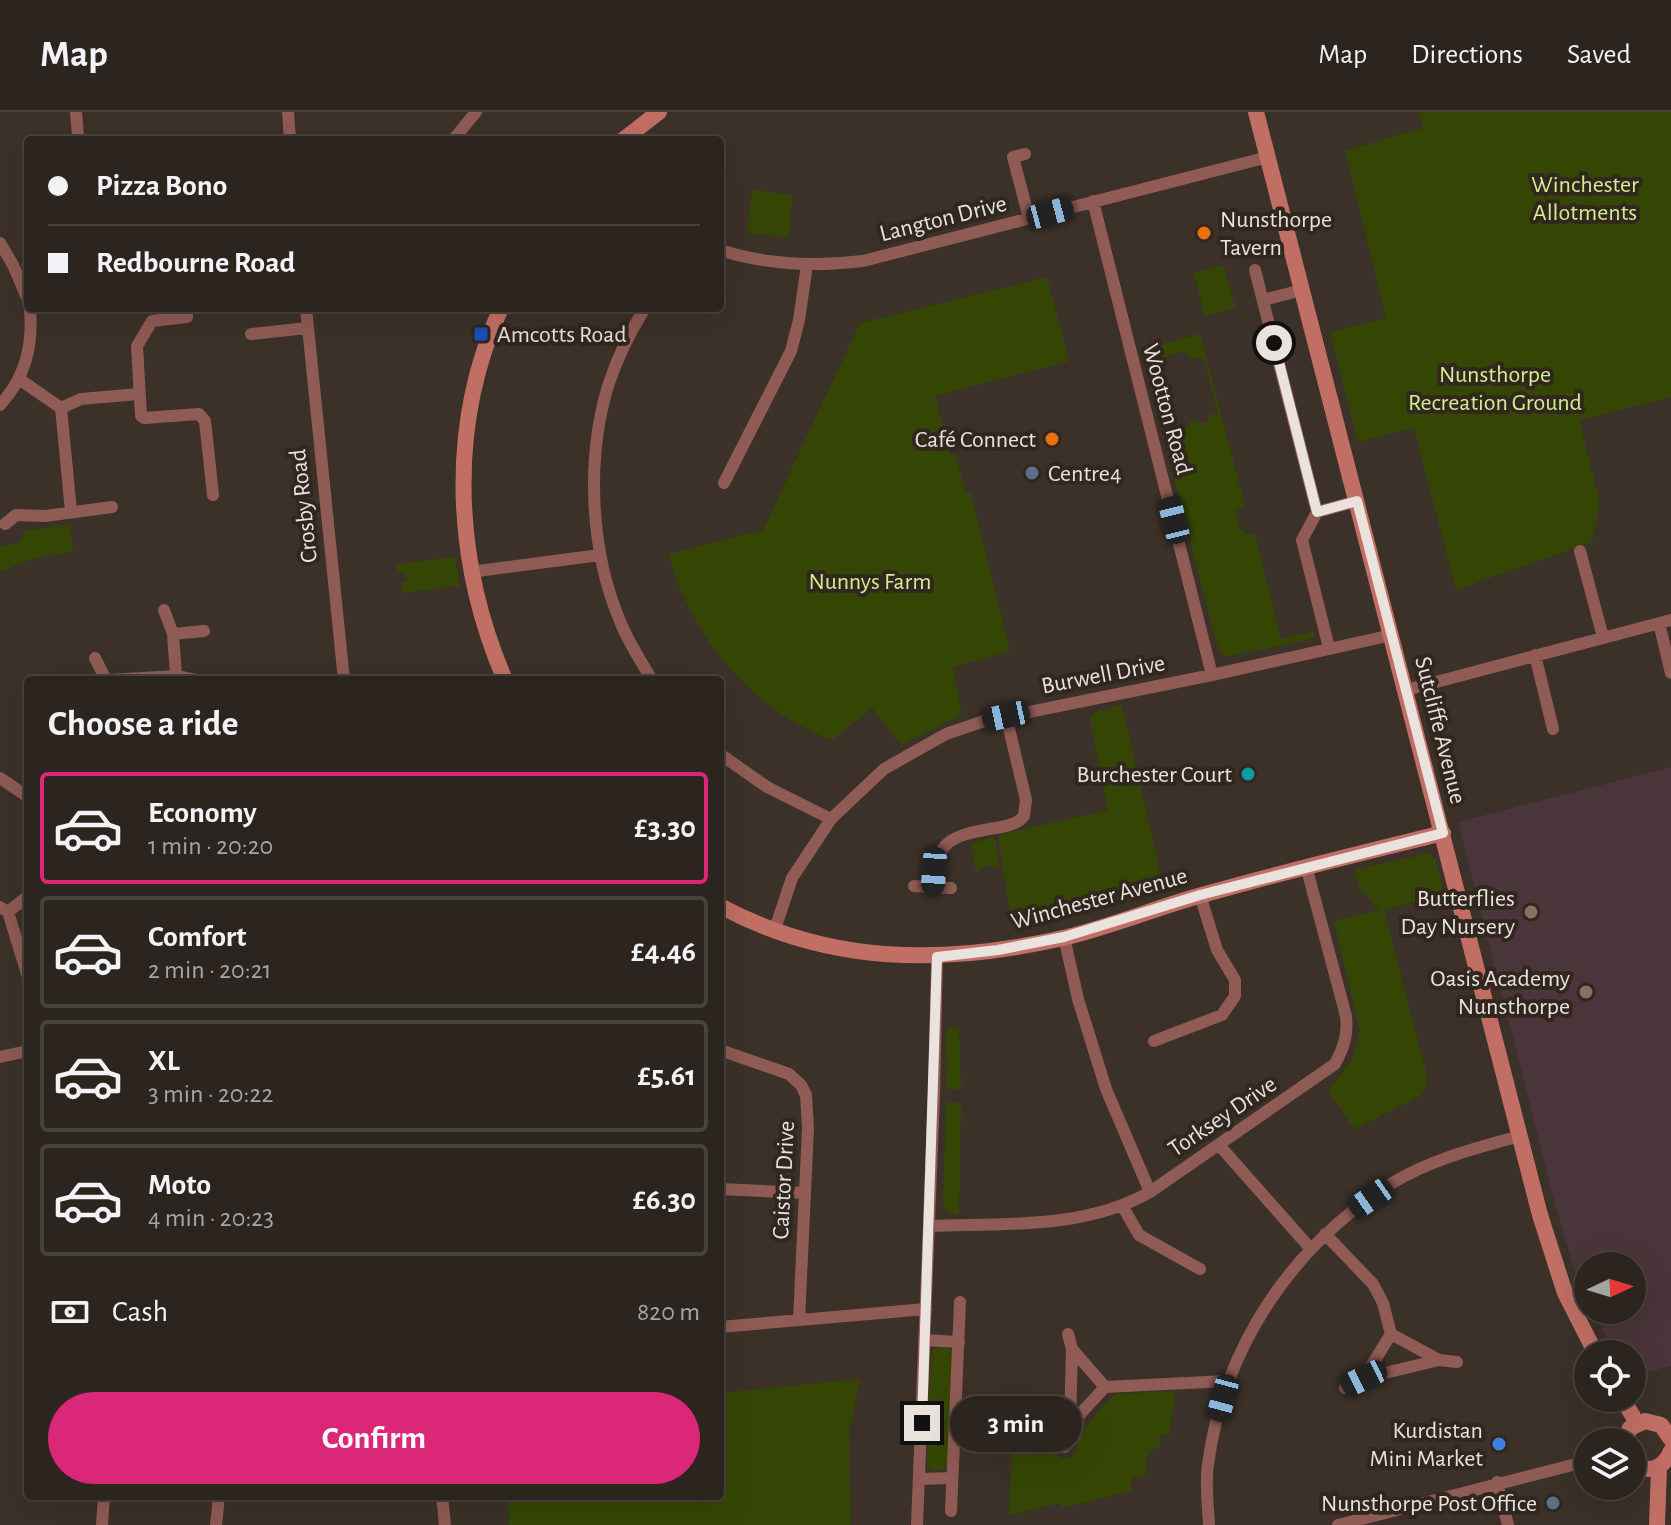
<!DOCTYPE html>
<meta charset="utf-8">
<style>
body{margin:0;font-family:"Alegreya Sans",sans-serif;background:#342d28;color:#f1f3f6;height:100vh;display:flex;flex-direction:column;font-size:30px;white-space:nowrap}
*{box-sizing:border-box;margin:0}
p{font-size:26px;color:#a6a5a4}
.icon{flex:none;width:44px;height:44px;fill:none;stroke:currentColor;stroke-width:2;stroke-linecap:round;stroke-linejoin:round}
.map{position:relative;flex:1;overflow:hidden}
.panel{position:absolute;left:24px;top:564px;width:700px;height:824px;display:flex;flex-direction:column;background:#2c251f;border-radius:8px;box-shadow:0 8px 32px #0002,0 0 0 2px #48423d}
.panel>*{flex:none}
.top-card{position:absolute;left:24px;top:24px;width:700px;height:176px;border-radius:8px;box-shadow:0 8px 32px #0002,0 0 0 2px #48423d;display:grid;align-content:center;height:176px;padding:0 24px;background:#2c251f}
.needle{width:52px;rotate:86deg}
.buttons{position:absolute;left:1574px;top:1140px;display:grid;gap:16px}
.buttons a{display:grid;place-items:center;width:72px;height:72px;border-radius:50%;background:#2c251f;box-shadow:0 8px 32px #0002,0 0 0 2px #48423d;font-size:40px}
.end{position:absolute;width:36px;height:36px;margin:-18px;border:10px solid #e9e2dd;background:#111;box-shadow:0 0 0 4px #111}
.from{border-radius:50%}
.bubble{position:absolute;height:56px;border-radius:28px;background:#2c251f;box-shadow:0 8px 32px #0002,0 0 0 2px #48423d;font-size:26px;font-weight:600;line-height:56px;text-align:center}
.car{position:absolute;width:24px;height:48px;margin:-24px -12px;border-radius:10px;box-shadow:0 0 6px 2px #0007;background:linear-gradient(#222 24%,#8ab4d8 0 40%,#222 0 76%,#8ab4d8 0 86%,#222 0)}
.top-card b{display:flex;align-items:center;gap:28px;height:76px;font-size:30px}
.top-card b+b{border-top:2px solid #48423d}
.top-card i{width:20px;height:20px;background:#f1f3f6}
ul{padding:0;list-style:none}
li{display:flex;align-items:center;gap:24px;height:112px;margin:0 16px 12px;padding:0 8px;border:4px solid #48423d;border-radius:8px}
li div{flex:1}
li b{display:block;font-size:30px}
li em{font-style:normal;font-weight:600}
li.current{border-color:#db2777}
li>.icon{width:72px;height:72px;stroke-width:1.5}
h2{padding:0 24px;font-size:36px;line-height:96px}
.pay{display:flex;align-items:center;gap:20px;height:88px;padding:0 24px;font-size:30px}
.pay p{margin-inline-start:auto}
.action{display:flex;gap:16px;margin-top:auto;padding:16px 24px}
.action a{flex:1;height:92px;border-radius:48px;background:#db2777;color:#fff;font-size:32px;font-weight:600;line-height:92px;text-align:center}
header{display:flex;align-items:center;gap:48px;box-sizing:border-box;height:112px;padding:0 40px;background:#2c251f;border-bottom:2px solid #48423d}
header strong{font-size:38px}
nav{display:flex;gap:44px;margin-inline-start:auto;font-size:28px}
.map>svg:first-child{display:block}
.education{fill:#49353a}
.green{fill:#354604}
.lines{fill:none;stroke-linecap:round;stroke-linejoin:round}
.street{stroke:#8f5b54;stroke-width:12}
.secondary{stroke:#c16f65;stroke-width:16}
.route{stroke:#e9e2dd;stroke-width:10}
.food-dot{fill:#e8710a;stroke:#31271f;stroke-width:3}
.transit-dot{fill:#1a4fb4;stroke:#31271f;stroke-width:3}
.service-dot{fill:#5c6f8a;stroke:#31271f;stroke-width:3}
.culture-dot{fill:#0f9aa8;stroke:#31271f;stroke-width:3}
.education-dot{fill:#8d6e63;stroke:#31271f;stroke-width:3}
.shop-dot{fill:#3f7fe0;stroke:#31271f;stroke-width:3}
.labels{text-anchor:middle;stroke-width:8;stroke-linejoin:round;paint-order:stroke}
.park-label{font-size:24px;fill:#cfef90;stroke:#31271f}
.street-label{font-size:24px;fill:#e9e2dd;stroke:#31271f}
.poi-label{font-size:24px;fill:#e9e2dd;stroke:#31271f;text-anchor:end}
</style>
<header>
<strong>Map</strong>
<nav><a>Map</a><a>Directions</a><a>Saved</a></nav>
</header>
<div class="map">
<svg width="1671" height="1413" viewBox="0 0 1671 1413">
<rect width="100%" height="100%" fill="#3b3129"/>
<!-- education -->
<path class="education" d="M1671,655V1254L1632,1264V1242H1615L1592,1198H1632V1154H1588V1191L1579,1174L1555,1092L1458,710Z"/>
<!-- green -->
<path class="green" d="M1419,0H1671V285L1579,308L1600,391L1592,430L1456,478L1414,316L1358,330L1330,220L1386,206L1345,39L1423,16Z
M752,78L793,83L788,126L747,121Z
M1224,153L1235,196L1205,204L1194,161Z
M1047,165L1069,249L935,284L950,343L955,342L966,382L971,381L1010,539L953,555L962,603L901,633L872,596L832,628C767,604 715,551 686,489C679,474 672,458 669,442L763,418L860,211Z
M1200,222L1245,394L1235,397L1240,417L1247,422L1255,421L1281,527L1315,519L1312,527L1230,544L1223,543L1218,537L1150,271L1166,267L1167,271L1157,274L1168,316L1177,313L1179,317L1190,314L1189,310L1198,308L1199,312L1209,309V304L1218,301L1204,246L1190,247L1187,239L1160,246L1162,255L1147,259L1142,237Z
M70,412L73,439L29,448L0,460V435L19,431L24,419Z
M455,445L460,474L402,481L401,471L407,469L406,463L398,460L397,452Z
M1122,593L1164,778L1015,817L1012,815L998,723L1108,698L1090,607L1095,600Z
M995,725L999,756L986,753L976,761L971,731Z
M1429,741L1435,747L1444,782L1384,798L1427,963L1426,975L1421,983L1355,1017L1328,979L1353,947L1360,919L1334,809L1379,798L1363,779L1361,780L1354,758Z
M946,916H959L961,978L947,977Z
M946,991H961L959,1102L947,1100L943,1094Z
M941,1232L952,1239L948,1352L945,1357L935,1359L929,1356L927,1348L931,1240Z
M860,1267L849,1321L851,1413H509L508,1384H720V1281Z
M1176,1279L1169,1322L1159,1323L1160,1335L1148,1339L1145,1364L1131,1366V1379L1063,1396L1061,1391L1009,1403L1012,1341L1041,1343L1053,1340L1061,1347L1070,1345L1077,1339L1078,1325L1108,1288L1116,1282Z"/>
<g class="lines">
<!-- street -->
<path class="street" d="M288,0L290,28
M74,28L78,23L76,0
M453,28L476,0
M1025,42L1013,45L1029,106
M1093,89L1212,563
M0,131L13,153L28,188
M720,138C767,153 814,155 863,149L1268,45
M1255,158L1317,400L1302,428L1329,536
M1263,188L1302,178
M187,196V205L152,209L137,234L141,304L144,306L199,302L205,309L213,383
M306,196L344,568
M645,196C630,220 617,246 608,274C586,347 590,438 620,509C628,530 641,549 652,568
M251,222L307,216
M19,267L61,296
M0,293C26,265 33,233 30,196
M61,296L71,399
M61,296L81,287L139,282
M724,371L791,239L799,208L807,153
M1317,400L1357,389
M5,412L16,403L45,404L112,395
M1580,439L1603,525
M470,460L600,443
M1659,511L1671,561
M173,522L204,519
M1535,543L1553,617
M95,546L106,568
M176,564L196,568
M109,568L176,564L173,522L164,498
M1406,578L1671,508
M720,642L767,675L831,707
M0,666L28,685
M914,774L951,776
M932,775C936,723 957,723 1001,715C1011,713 1018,711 1024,704L1026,688L1006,604
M0,795L8,800L28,865
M8,800L28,784
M775,817L792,766L831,707L884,657L946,622L984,609L1212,563L1392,523
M1064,825L1078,887L1106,977L1150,1080
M1154,929L1222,903L1235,884V868L1217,838L1200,783
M720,938L789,962L801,973L806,983L808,1016L799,1208
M0,945L28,939
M1219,1033L1310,1136
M720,1077L804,1081
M1123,1095L1139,1123L1200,1157
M929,1114C1003,1111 1083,1118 1150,1080L1335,952C1344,935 1348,923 1346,904L1306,754
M1325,1122L1373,1172L1383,1191L1391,1222L1439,1248L1457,1250
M720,1215L926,1197
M1068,1222L1072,1237L1070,1313
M924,1228L959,1230
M1072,1237L1105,1275
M1364,1266L1391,1222
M1345,1276L1364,1266L1439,1248
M1064,1335L1070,1313L1105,1275L1227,1269
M920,1367L952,1366
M1497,1370L1508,1413
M442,1384L445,1413
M951,1399L960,1190
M102,1413L104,1384
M216,1413L219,1384
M917,1413L934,984L937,845
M1209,1413C1208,1393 1205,1372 1208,1352C1224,1234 1293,1132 1394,1070C1432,1047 1477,1036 1520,1024
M1338,1413L1588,1349"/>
<!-- secondary -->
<path class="secondary" d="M1256,0L1540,1103L1565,1181L1596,1242
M623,28L659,0
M501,196C447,314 454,450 505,568
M720,794C830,853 944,853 1063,826C1110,815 1155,796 1202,783C1282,760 1362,741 1443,721
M1622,1286L1637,1311
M1624,1330L1630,1316L1645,1309L1661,1313L1671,1327
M1632,1351C1648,1362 1664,1357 1671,1339
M1657,1413L1659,1355"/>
</g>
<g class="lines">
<!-- route -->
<path class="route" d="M922,1311L937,845L998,838L1064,825L1200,783L1443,721L1357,389L1317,400L1274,231"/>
</g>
<!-- markers -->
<g class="food-dot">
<circle cx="1204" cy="121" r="8"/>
<circle cx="1052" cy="327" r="8"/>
</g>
<rect class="transit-dot" x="473" y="214" width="16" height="16" rx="4"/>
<g class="service-dot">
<circle cx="1032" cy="361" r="8"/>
<circle cx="1553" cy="1391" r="8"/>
</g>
<circle class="culture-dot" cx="1248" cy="662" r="8"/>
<g class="education-dot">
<circle cx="1531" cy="800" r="8"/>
<circle cx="1586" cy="880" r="8"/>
</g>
<circle class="shop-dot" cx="1499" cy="1332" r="8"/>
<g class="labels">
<!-- park labels -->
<g class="park-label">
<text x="1585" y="80">Winchester<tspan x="1585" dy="28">Allotments</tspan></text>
<text x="1495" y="270">Nunsthorpe<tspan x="1495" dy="28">Recreation Ground</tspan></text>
<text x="870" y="477">Nunnys Farm</text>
</g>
<!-- street labels -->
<g class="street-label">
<text transform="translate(943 106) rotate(-14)" y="8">Langton Drive</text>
<text transform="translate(1168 297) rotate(75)" y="8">Wootton Road</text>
<text transform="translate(303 394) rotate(-96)" y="8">Crosby Road</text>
<text transform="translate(1103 562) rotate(-11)" y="8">Burwell Drive</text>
<text transform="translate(1441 618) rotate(76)" y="8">Sutcliffe Avenue</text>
<text transform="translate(1099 786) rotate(-15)" y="8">Winchester Avenue</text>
<text transform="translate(1222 1004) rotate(-34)" y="8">Torksey Drive</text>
<text transform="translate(783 1068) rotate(-87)" y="8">Caistor Drive</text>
</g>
<!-- poi labels -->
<g class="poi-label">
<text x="1220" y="115" text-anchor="start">Nunsthorpe<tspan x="1220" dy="28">Tavern</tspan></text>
<text x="497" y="230" text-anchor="start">Amcotts Road</text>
<text x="1036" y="335">Café Connect</text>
<text x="1048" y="369" text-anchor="start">Centre4</text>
<text x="1232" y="670">Burchester Court</text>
<text x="1515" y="794">Butterflies<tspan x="1515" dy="28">Day Nursery</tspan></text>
<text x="1570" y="874">Oasis Academy<tspan x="1570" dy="28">Nunsthorpe</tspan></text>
<text x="1483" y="1326">Kurdistan<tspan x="1483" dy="28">Mini Market</tspan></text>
<text x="1537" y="1399">Nunsthorpe Post Office</text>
</g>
</g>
</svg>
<div class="buttons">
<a><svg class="needle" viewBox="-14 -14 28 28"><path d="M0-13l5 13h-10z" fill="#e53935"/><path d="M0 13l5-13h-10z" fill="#a6a5a4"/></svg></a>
<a><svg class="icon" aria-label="locate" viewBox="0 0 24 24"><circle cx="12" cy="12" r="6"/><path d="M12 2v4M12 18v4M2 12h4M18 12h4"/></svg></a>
<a><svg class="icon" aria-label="layers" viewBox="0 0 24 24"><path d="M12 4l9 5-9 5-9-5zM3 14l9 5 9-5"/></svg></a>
</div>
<i class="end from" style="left:1274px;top:231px"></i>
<i class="end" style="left:922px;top:1311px"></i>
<div class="bubble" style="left:950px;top:1284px;width:132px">3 min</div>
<i class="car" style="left:1050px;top:101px;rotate:75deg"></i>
<i class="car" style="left:1174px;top:408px;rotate:346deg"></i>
<i class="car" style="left:1006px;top:604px;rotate:258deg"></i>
<i class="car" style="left:934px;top:759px;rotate:184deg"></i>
<i class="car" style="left:1371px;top:1086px;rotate:235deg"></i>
<i class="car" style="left:1364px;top:1266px;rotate:244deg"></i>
<i class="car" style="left:1223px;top:1286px;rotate:195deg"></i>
<div class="top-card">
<b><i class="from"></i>Pizza Bono</b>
<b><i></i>Redbourne Road</b>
</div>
<section class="panel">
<h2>Choose a ride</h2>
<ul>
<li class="current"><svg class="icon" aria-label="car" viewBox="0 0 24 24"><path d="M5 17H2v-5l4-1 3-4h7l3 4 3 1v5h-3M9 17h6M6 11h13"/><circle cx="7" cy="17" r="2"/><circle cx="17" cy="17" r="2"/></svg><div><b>Economy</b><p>1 min · 20:20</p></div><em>£3.30</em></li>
<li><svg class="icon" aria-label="car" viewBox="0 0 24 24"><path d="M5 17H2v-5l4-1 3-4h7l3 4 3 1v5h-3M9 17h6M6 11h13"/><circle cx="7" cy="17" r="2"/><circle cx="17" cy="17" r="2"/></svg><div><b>Comfort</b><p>2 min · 20:21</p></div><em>£4.46</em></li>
<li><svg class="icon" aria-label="car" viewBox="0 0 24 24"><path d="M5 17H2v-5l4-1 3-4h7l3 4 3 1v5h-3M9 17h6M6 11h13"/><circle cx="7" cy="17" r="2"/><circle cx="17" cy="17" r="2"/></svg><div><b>XL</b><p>3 min · 20:22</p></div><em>£5.61</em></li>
<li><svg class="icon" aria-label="car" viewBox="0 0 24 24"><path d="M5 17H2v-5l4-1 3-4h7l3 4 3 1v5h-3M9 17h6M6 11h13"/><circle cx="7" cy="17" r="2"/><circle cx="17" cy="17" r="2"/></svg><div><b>Moto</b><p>4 min · 20:23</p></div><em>£6.30</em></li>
</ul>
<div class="pay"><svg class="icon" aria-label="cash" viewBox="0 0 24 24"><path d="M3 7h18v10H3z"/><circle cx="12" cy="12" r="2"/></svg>Cash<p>820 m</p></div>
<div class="action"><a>Confirm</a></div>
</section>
</div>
